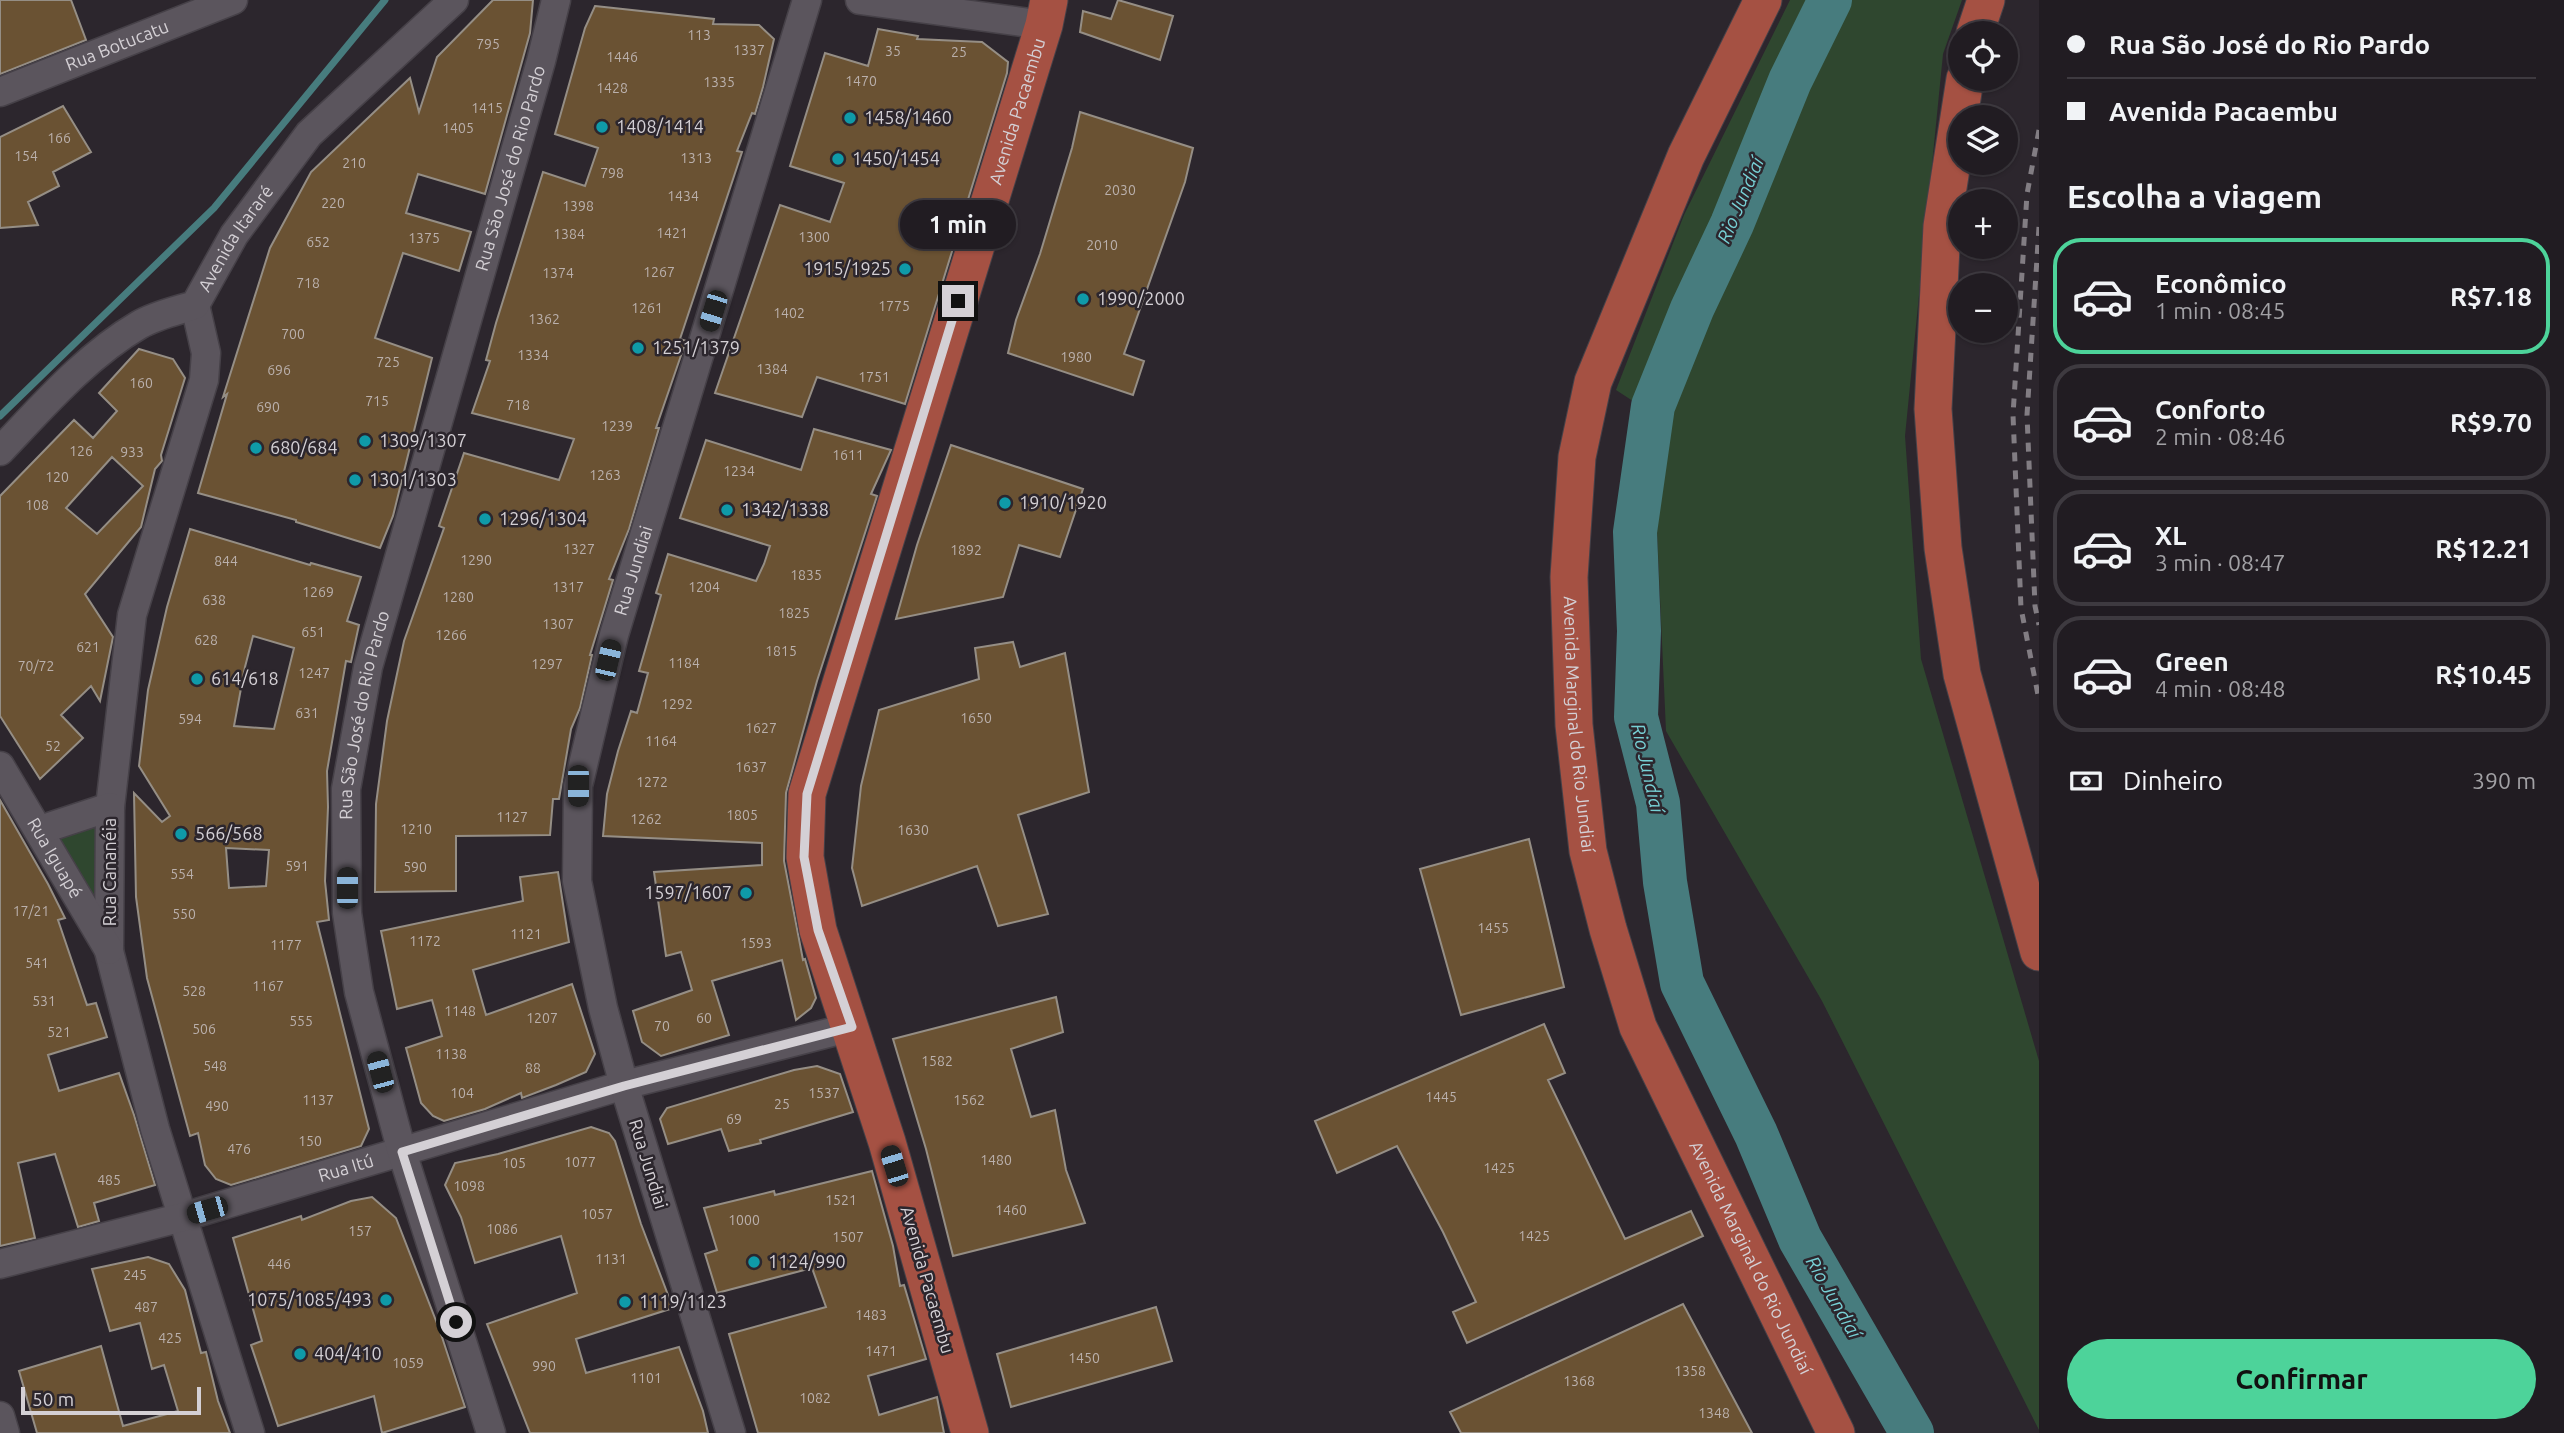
<!DOCTYPE html>
<html lang="pt">
<meta charset="utf-8">
<style>
body{margin:0;font-family:Ubuntu,sans-serif;background:#29252a;color:#f1f3f6;height:100vh;display:flex;flex-direction:column;font-size:26px;white-space:nowrap}
*{box-sizing:border-box;margin:0}
p{font-size:23px;color:#a2a1a5}
.icon{flex:none;width:38px;height:38px;fill:none;stroke:currentColor;stroke-width:2;stroke-linecap:round;stroke-linejoin:round}
.map{position:relative;flex:1;overflow:hidden}
.details{display:flex;flex-direction:column;background:#211c22;width:525px}
.details>*{flex:none}
.banner{display:grid;align-content:center;height:154px;padding:0 28px;background:#211c22}
.controls{position:absolute;left:1948px;top:21px;display:grid;gap:14px}
.controls a{display:grid;place-items:center;width:70px;height:70px;border-radius:50%;background:#211c22;box-shadow:0 2px 5px #0004,0 0 0 2px #3e3a40;font-size:35px}
.scale{position:absolute;left:21px;bottom:18px;width:180px;box-sizing:border-box;padding-left:7px;border:4px solid #d4d0d5;border-top:0;font-size:19px;line-height:24px;white-space:nowrap;color:#d4d0d5;-webkit-text-stroke:5px #2c262d;paint-order:stroke}
.end{position:absolute;width:32px;height:32px;margin:-16px;border:9px solid #d4d0d5;background:#111;box-shadow:0 0 0 4px #111}
.from{border-radius:50%}
.bubble{position:absolute;height:49px;border-radius:24px;background:#211c22;box-shadow:0 2px 5px #0004,0 0 0 2px #3e3a40;font-size:23px;font-weight:700;line-height:49px;text-align:center}
.car{position:absolute;width:21px;height:42px;margin:-21px -10px;border-radius:9px;box-shadow:0 0 5px 2px #0007;background:linear-gradient(#222 24%,#8ab4d8 0 40%,#222 0 76%,#8ab4d8 0 86%,#222 0)}
.banner b{display:flex;align-items:center;gap:24px;height:66px;font-size:26px}
.banner b+b{border-top:2px solid #3e3a40}
.banner i{width:18px;height:18px;background:#f1f3f6}
ul{padding:0;list-style:none}
li{display:flex;align-items:center;gap:21px;height:116px;margin:0 14px 10px;padding:0 14px;border:4px solid #3e3a40;border-radius:28px}
li div{flex:1}
li b{display:block;font-size:26px}
li em{font-style:normal;font-weight:700}
li.selected{border-color:#4dd39a}
li>.icon{width:63px;height:63px;stroke-width:1.5}
h2{padding:0 28px;font-size:32px;line-height:84px}
.pay{display:flex;align-items:center;gap:18px;height:77px;padding:0 28px;font-size:26px}
.pay p{margin-inline-start:auto}
.cta{display:flex;gap:14px;margin-top:auto;padding:14px 28px}
.cta a{flex:1;height:80px;border-radius:42px;background:#4dd39a;color:#111;font-size:28px;font-weight:700;line-height:80px;text-align:center}
main{display:flex;flex:1;min-height:0}
.map>svg:first-child{display:block}
.green{fill:#2f472f}
.lines{fill:none;stroke-linecap:round;stroke-linejoin:round}
.stream{stroke:#477c7e;stroke-width:7}
.river{stroke:#477c7e;stroke-width:44}
.building{fill:#6a5233;stroke:#958e85;stroke-width:2;fill-rule:evenodd}
.minor-casing{stroke:#464148;stroke-width:31}
.major-casing{stroke:#464148;stroke-width:39}
.minor{stroke:#5b555d;stroke-width:28}
.major{stroke:#a55143;stroke-width:37}
.rail{stroke:#827d83;stroke-width:5;stroke-dasharray:9 9;stroke-linecap:butt}
.route{stroke:#d4d0d5;stroke-width:9}
.culture-dot{fill:#0f9aa8;stroke:#2c262d;stroke-width:2.5}
.labels{text-anchor:middle;stroke-width:5;stroke-linejoin:round;paint-order:stroke}
.number-label{font-size:14px;fill:#bab0ac}
.street-label{font-size:18px;fill:#d4d0d5;stroke:#2c262d}
.poi-label{font-size:18px;fill:#d4d0d5;stroke:#2c262d;text-anchor:start}
.water-label{font-size:19px;font-style:italic;fill:#77d0d5;stroke:#2c262d}
</style>
<main>
<div class="map">
<svg width="2039" height="1433" viewBox="0 0 2039 1433">
<rect width="100%" height="100%" fill="#2c262d"/>
<!-- green -->
<path class="green" d="M1790,0H1962L1943,54L1905,436L1921,659L2039,1061V1430L1822,1001L1666,731L1657,531L1668,424L1616,390L1684,215Z
M96,827V899L59,838Z"/>
<g class="lines">
<!-- stream -->
<path class="stream" d="M0,416L214,208L385,0"/>
<!-- river -->
<path class="river" d="M1830,0L1790,81L1732,224L1692,309L1653,406L1635,532L1639,631L1636,717L1658,803L1665,882L1682,983L1756,1134L1800,1239L1912,1433"/>
</g>
<!-- building -->
<path class="building" d="M0,0H71L86,40L0,74Z
M493,0H533L530,33L485,194L418,174L406,213L471,232L459,271L403,253L375,338L432,358L393,516L380,548L296,522V520L198,493L227,394L223,397L270,248L311,172L410,78L419,112L437,57Z
M1118,0L1173,16L1160,60L1080,32L1083,11L1111,19Z
M595,6L714,19L713,24L759,25L774,39L763,87L755,114L752,113L737,151L742,152L680,339L686,341L656,428H659L629,529L609,579L613,580L590,655H592L580,708L571,729L559,799H553L550,835L456,836V891L375,892L376,804L387,721L404,641L444,528L439,526L464,453L559,480L574,439L472,413L490,361L486,360L496,323L543,172L585,186L598,148L555,134L585,28Z
M878,29L918,36L917,39L982,42L1008,62L1007,73L905,404L817,377L802,417L715,393L780,205L830,222L844,183L790,166L825,53L868,66Z
M63,106L91,152L53,172L59,186L28,202L38,225L0,228V137Z
M1080,112L1193,148L1185,182L1124,354L1144,361L1133,395L1008,353L1016,320L1040,254L1072,148Z
M139,349L173,359L185,378L161,455L162,461L155,469L141,527L85,594L113,637L100,701L91,686L61,715L83,738L40,779L0,716V496L74,420L93,438L117,411L99,393ZM112,457L143,486L97,534L66,508Z
M814,429L891,450L871,494L877,496L817,681L786,793L784,861L803,960L805,959L816,998L811,1008L796,1020L782,960L712,981L729,1035L661,1056L642,1042L633,1011L692,990L681,952L666,956L654,872L762,865V843L603,836L607,794L618,751L631,711L637,713L648,673L639,671L661,595L656,593L668,554L756,581L764,564L770,546L680,518L706,440L801,470Z
M951,445L1083,489L1060,557L1019,545L1003,597L896,619L917,545Z
M190,529L310,565L311,563L361,577L347,621L359,625L351,662L346,661L327,771L328,807L325,881L329,920L317,922L369,1129L361,1146L231,1185L216,1179L205,1165L198,1133L190,1136L147,978L136,897L134,793L162,822L170,816L139,766L148,690L167,607ZM253,636L294,648L274,729L234,726L245,667ZM226,848L269,850L266,886L229,888Z
M1013,642L1020,667L1065,653L1089,792L1018,815L1048,914L998,926L977,866L862,906L852,868L861,786L879,710L979,679L975,648Z
M0,800L48,884L65,918L58,920L87,1005L96,1003L107,1037L48,1055L59,1091L119,1073L134,1115L155,1185L94,1203L99,1221L78,1227L55,1154L18,1163L35,1238L0,1246Z
M1529,839L1564,987L1461,1015L1420,869Z
M558,872L569,942L473,970L486,1015L572,984L595,1054L586,1072L556,1085L522,1098L521,1093L485,1109L444,1121L433,1116L421,1103L406,1048L442,1036L432,1000L397,1009L381,931L523,901L520,877Z
M1056,997L1063,1032L1011,1049L1031,1117L1055,1110L1066,1170L1085,1223L953,1256L926,1149L893,1039Z
M1544,1024L1565,1073L1548,1080L1625,1239L1691,1211L1703,1236L1467,1343L1453,1312L1476,1302L1443,1232L1397,1146L1337,1173L1315,1121Z
M817,1066L840,1074L853,1112L760,1140L761,1143L729,1151L721,1129L668,1144L660,1119L667,1108L794,1070Z
M591,1127L609,1133L615,1141L641,1224L673,1308L576,1339L586,1373L679,1347L703,1411L708,1433H530L487,1324L577,1293L561,1236L475,1263L461,1217L445,1185L455,1163L498,1154Z
M872,1171L893,1246L900,1286L904,1285L926,1359L868,1376L879,1415L937,1397L944,1433H758L729,1334L826,1307L812,1268L717,1293L705,1254L717,1250L704,1208L774,1191L775,1195Z
M372,1197L396,1218L440,1331L465,1407L382,1433L374,1396L278,1426L251,1345L262,1341L233,1238L301,1216L302,1220L351,1201Z
M148,1257L169,1264L185,1290L201,1353L206,1352L218,1401L230,1433H37L19,1371L101,1346L123,1426L178,1411L164,1365L152,1369L140,1323L110,1331L92,1269Z
M1683,1304L1752,1433H1461L1450,1412Z
M1156,1307L1172,1361L1011,1407L997,1354Z"/>
<g class="lines">
<!-- minor casing -->
<g class="minor-casing">
<g id="minor">
<path d="M860,0L1044,25"/>
<path id="s1" d="M0,92L233,0"/>
<path d="M195,305L206,353L204,380L132,615L110,807L109,951L155,1129L250,1433"/>
<path id="s2" d="M0,451C43,406 86,356 139,325C156,315 176,311 195,305L234,235L309,134L454,0"/>
<path id="s3" d="M0,766L109,950"/>
<path d="M40,830L110,807"/>
<path id="s4" d="M0,1264L183,1217L624,1085L852,1027"/>
<path d="M0,1416L5,1433"/>
<path id="s5" d="M491,1433L402,1152L359,992L347,913L346,789L368,667L541,61L556,0"/>
<path id="s6" d="M731,1433L624,1085L603,1008L577,881L578,786L614,635L807,0"/>
</g>
</g>
<!-- major casing -->
<g class="major-casing">
<g id="major">
<path id="s7" d="M1763,0L1686,156L1593,382L1577,457L1569,577L1574,725L1588,851L1608,929L1638,1027L1836,1433"/>
<path d="M1975,33L1986,0"/>
<path d="M1965,79L1942,226L1933,409L1943,548L1962,674L2039,952"/>
<path id="s8" d="M970,1433L887,1142L818,930L805,857L807,794L1044,25L1049,0"/>
</g>
</g>
<!-- minor -->
<use href="#minor" class="minor"/>
<!-- major -->
<use href="#major" class="major"/>
<!-- rail -->
<path class="rail" d="M2039,130L2027,194L2013,415L2021,608L2039,700
M2039,227L2027,415L2035,606L2039,625"/>
</g>
<g class="lines">
<!-- route -->
<path class="route" d="M456,1322L402,1152L624,1086L852,1027L818,930L804,857L807,794L958,301"/>
</g>
<!-- markers -->
<g class="culture-dot">
<circle cx="850" cy="118" r="7"/>
<circle cx="602" cy="127" r="7"/>
<circle cx="838" cy="159" r="7"/>
<circle cx="905" cy="269" r="7"/>
<circle cx="1083" cy="299" r="7"/>
<circle cx="638" cy="348" r="7"/>
<circle cx="365" cy="441" r="7"/>
<circle cx="256" cy="448" r="7"/>
<circle cx="355" cy="480" r="7"/>
<circle cx="1005" cy="503" r="7"/>
<circle cx="727" cy="510" r="7"/>
<circle cx="485" cy="519" r="7"/>
<circle cx="197" cy="679" r="7"/>
<circle cx="181" cy="834" r="7"/>
<circle cx="746" cy="893" r="7"/>
<circle cx="754" cy="1262" r="7"/>
<circle cx="386" cy="1300" r="7"/>
<circle cx="625" cy="1302" r="7"/>
<circle cx="300" cy="1354" r="7"/>
</g>
<g class="labels">
<!-- number labels -->
<g class="number-label">
<text x="699" y="40">113</text>
<text x="488" y="49">795</text>
<text x="749" y="55">1337</text>
<text x="893" y="56">35</text>
<text x="959" y="57">25</text>
<text x="622" y="62">1446</text>
<text x="861" y="86">1470</text>
<text x="719" y="87">1335</text>
<text x="612" y="93">1428</text>
<text x="487" y="113">1415</text>
<text x="458" y="133">1405</text>
<text x="59" y="143">166</text>
<text x="26" y="161">154</text>
<text x="696" y="163">1313</text>
<text x="354" y="168">210</text>
<text x="612" y="178">798</text>
<text x="1120" y="195">2030</text>
<text x="683" y="201">1434</text>
<text x="333" y="208">220</text>
<text x="578" y="211">1398</text>
<text x="672" y="238">1421</text>
<text x="569" y="239">1384</text>
<text x="814" y="242">1300</text>
<text x="424" y="243">1375</text>
<text x="318" y="247">652</text>
<text x="1102" y="250">2010</text>
<text x="659" y="277">1267</text>
<text x="558" y="278">1374</text>
<text x="308" y="288">718</text>
<text x="894" y="311">1775</text>
<text x="647" y="313">1261</text>
<text x="789" y="318">1402</text>
<text x="544" y="324">1362</text>
<text x="293" y="339">700</text>
<text x="533" y="360">1334</text>
<text x="1076" y="362">1980</text>
<text x="388" y="367">725</text>
<text x="772" y="374">1384</text>
<text x="279" y="375">696</text>
<text x="874" y="382">1751</text>
<text x="141" y="388">160</text>
<text x="377" y="406">715</text>
<text x="518" y="410">718</text>
<text x="268" y="412">690</text>
<text x="617" y="431">1239</text>
<text x="81" y="456">126</text>
<text x="132" y="457">933</text>
<text x="848" y="460">1611</text>
<text x="739" y="476">1234</text>
<text x="605" y="480">1263</text>
<text x="57" y="482">120</text>
<text x="37" y="510">108</text>
<text x="579" y="554">1327</text>
<text x="966" y="555">1892</text>
<text x="476" y="565">1290</text>
<text x="226" y="566">844</text>
<text x="806" y="580">1835</text>
<text x="568" y="592">1317</text>
<text x="704" y="592">1204</text>
<text x="318" y="597">1269</text>
<text x="458" y="602">1280</text>
<text x="214" y="605">638</text>
<text x="794" y="618">1825</text>
<text x="558" y="629">1307</text>
<text x="313" y="637">651</text>
<text x="451" y="640">1266</text>
<text x="206" y="645">628</text>
<text x="88" y="652">621</text>
<text x="781" y="656">1815</text>
<text x="684" y="668">1184</text>
<text x="547" y="669">1297</text>
<text x="36" y="671">70/72</text>
<text x="314" y="678">1247</text>
<text x="677" y="709">1292</text>
<text x="307" y="718">631</text>
<text x="976" y="723">1650</text>
<text x="190" y="724">594</text>
<text x="761" y="733">1627</text>
<text x="661" y="746">1164</text>
<text x="53" y="751">52</text>
<text x="751" y="772">1637</text>
<text x="652" y="787">1272</text>
<text x="742" y="820">1805</text>
<text x="512" y="822">1127</text>
<text x="646" y="824">1262</text>
<text x="416" y="834">1210</text>
<text x="913" y="835">1630</text>
<text x="297" y="871">591</text>
<text x="415" y="872">590</text>
<text x="182" y="879">554</text>
<text x="31" y="916">17/21</text>
<text x="184" y="919">550</text>
<text x="1493" y="933">1455</text>
<text x="526" y="939">1121</text>
<text x="425" y="946">1172</text>
<text x="756" y="948">1593</text>
<text x="286" y="950">1177</text>
<text x="37" y="968">541</text>
<text x="268" y="991">1167</text>
<text x="194" y="996">528</text>
<text x="44" y="1006">531</text>
<text x="460" y="1016">1148</text>
<text x="542" y="1023">1207</text>
<text x="704" y="1023">60</text>
<text x="301" y="1026">555</text>
<text x="662" y="1031">70</text>
<text x="204" y="1034">506</text>
<text x="59" y="1037">521</text>
<text x="451" y="1059">1138</text>
<text x="937" y="1066">1582</text>
<text x="215" y="1071">548</text>
<text x="533" y="1073">88</text>
<text x="462" y="1098">104</text>
<text x="824" y="1098">1537</text>
<text x="1441" y="1102">1445</text>
<text x="318" y="1105">1137</text>
<text x="969" y="1105">1562</text>
<text x="782" y="1109">25</text>
<text x="217" y="1111">490</text>
<text x="734" y="1124">69</text>
<text x="310" y="1146">150</text>
<text x="239" y="1154">476</text>
<text x="996" y="1165">1480</text>
<text x="580" y="1167">1077</text>
<text x="514" y="1168">105</text>
<text x="1499" y="1173">1425</text>
<text x="109" y="1185">485</text>
<text x="469" y="1191">1098</text>
<text x="841" y="1205">1521</text>
<text x="1011" y="1215">1460</text>
<text x="597" y="1219">1057</text>
<text x="744" y="1225">1000</text>
<text x="502" y="1234">1086</text>
<text x="360" y="1236">157</text>
<text x="1534" y="1241">1425</text>
<text x="848" y="1242">1507</text>
<text x="611" y="1264">1131</text>
<text x="279" y="1269">446</text>
<text x="135" y="1280">245</text>
<text x="146" y="1312">487</text>
<text x="871" y="1320">1483</text>
<text x="170" y="1343">425</text>
<text x="881" y="1356">1471</text>
<text x="1084" y="1363">1450</text>
<text x="408" y="1368">1059</text>
<text x="544" y="1371">990</text>
<text x="1690" y="1376">1358</text>
<text x="646" y="1383">1101</text>
<text x="1579" y="1386">1368</text>
<text x="815" y="1403">1082</text>
<text x="1714" y="1418">1348</text>
</g>
<!-- street labels -->
<g class="street-label">
<text dy="6" stroke="none"><textPath href="#s1" startOffset="126">Rua Botucatu</textPath></text>
<text dy="6" stroke="none"><textPath href="#s8" startOffset="1377">Avenida Pacaembu</textPath></text>
<text dy="6" stroke="none"><textPath href="#s5" startOffset="1307">Rua São José do Rio Pardo</textPath></text>
<text dy="6" stroke="none"><textPath href="#s2" startOffset="326">Avenida Itararé</textPath></text>
<text dy="6" stroke="none"><textPath href="#s6" startOffset="891">Rua Jundiai</textPath></text>
<text dy="6" stroke="none"><textPath href="#s5" startOffset="740">Rua São José do Rio Pardo</textPath></text>
<text dy="6" stroke="none"><textPath href="#s7" startOffset="763">Avenida Marginal do Rio Jundiaí</textPath></text>
<text dy="6" stroke="none"><textPath href="#s3" startOffset="107">Rua Iguapé</textPath></text>
<text transform="translate(110 872) rotate(-90)" y="6">Rua Cananéia</text>
<text transform="translate(648 1164) rotate(73)" y="6">Rua Jundiai</text>
<text dy="6" stroke="none"><textPath href="#s4" startOffset="359">Rua Itú</textPath></text>
<text dy="6" stroke="none"><textPath href="#s7" startOffset="1330">Avenida Marginal do Rio Jundiaí</textPath></text>
<text transform="translate(927 1280) rotate(74)" y="6">Avenida Pacaembu</text>
</g>
<!-- poi labels -->
<g class="poi-label">
<text x="864" y="124">1458/1460</text>
<text x="616" y="133">1408/1414</text>
<text x="852" y="165">1450/1454</text>
<text x="891" y="275" text-anchor="end">1915/1925</text>
<text x="1097" y="305">1990/2000</text>
<text x="652" y="354">1251/1379</text>
<text x="379" y="447">1309/1307</text>
<text x="270" y="454">680/684</text>
<text x="369" y="486">1301/1303</text>
<text x="1019" y="509">1910/1920</text>
<text x="741" y="516">1342/1338</text>
<text x="499" y="525">1296/1304</text>
<text x="211" y="685">614/618</text>
<text x="195" y="840">566/568</text>
<text x="732" y="899" text-anchor="end">1597/1607</text>
<text x="768" y="1268">1124/990</text>
<text x="372" y="1306" text-anchor="end">1075/1085/493</text>
<text x="639" y="1308">1119/1123</text>
<text x="314" y="1360">404/410</text>
</g>
<!-- water labels -->
<g class="water-label">
<text transform="translate(1740 200) rotate(-67)" y="7">Rio Jundiaí</text>
<text transform="translate(1648 768) rotate(77)" y="7">Rio Jundiaí</text>
<text transform="translate(1834 1297) rotate(60)" y="7">Rio Jundiaí</text>
</g>
</g>
</svg>
<div class="controls">
<a><svg class="icon" aria-label="locate" viewBox="0 0 24 24"><circle cx="12" cy="12" r="6"/><path d="M12 2v4M12 18v4M2 12h4M18 12h4"/></svg></a>
<a><svg class="icon" aria-label="layers" viewBox="0 0 24 24"><path d="M12 4l9 5-9 5-9-5zM3 14l9 5 9-5"/></svg></a>
<a>+</a>
<a>−</a>
</div>
<div class="scale">50 m</div>
<i class="end from" style="left:456px;top:1322px"></i>
<i class="end" style="left:958px;top:301px"></i>
<div class="bubble" style="left:900px;top:200px;width:116px">1 min</div>
<i class="car" style="left:713px;top:311px;rotate:197deg"></i>
<i class="car" style="left:608px;top:660px;rotate:13deg"></i>
<i class="car" style="left:578px;top:786px;rotate:180deg"></i>
<i class="car" style="left:347px;top:888px;rotate:0deg"></i>
<i class="car" style="left:380px;top:1072px;rotate:345deg"></i>
<i class="car" style="left:894px;top:1166px;rotate:343deg"></i>
<i class="car" style="left:207px;top:1210px;rotate:254deg"></i>
</div>
<section class="details">
<div class="banner">
<b><i class="from"></i>Rua São José do Rio Pardo</b>
<b><i></i>Avenida Pacaembu</b>
</div>
<h2>Escolha a viagem</h2>
<ul>
<li class="selected"><svg class="icon" aria-label="car" viewBox="0 0 24 24"><path d="M5 17H2v-5l4-1 3-4h7l3 4 3 1v5h-3M9 17h6M6 11h13"/><circle cx="7" cy="17" r="2"/><circle cx="17" cy="17" r="2"/></svg><div><b>Econômico</b><p>1 min · 08:45</p></div><em>R$7.18</em></li>
<li><svg class="icon" aria-label="car" viewBox="0 0 24 24"><path d="M5 17H2v-5l4-1 3-4h7l3 4 3 1v5h-3M9 17h6M6 11h13"/><circle cx="7" cy="17" r="2"/><circle cx="17" cy="17" r="2"/></svg><div><b>Conforto</b><p>2 min · 08:46</p></div><em>R$9.70</em></li>
<li><svg class="icon" aria-label="car" viewBox="0 0 24 24"><path d="M5 17H2v-5l4-1 3-4h7l3 4 3 1v5h-3M9 17h6M6 11h13"/><circle cx="7" cy="17" r="2"/><circle cx="17" cy="17" r="2"/></svg><div><b>XL</b><p>3 min · 08:47</p></div><em>R$12.21</em></li>
<li><svg class="icon" aria-label="car" viewBox="0 0 24 24"><path d="M5 17H2v-5l4-1 3-4h7l3 4 3 1v5h-3M9 17h6M6 11h13"/><circle cx="7" cy="17" r="2"/><circle cx="17" cy="17" r="2"/></svg><div><b>Green</b><p>4 min · 08:48</p></div><em>R$10.45</em></li>
</ul>
<div class="pay"><svg class="icon" aria-label="cash" viewBox="0 0 24 24"><path d="M3 7h18v10H3z"/><circle cx="12" cy="12" r="2"/></svg>Dinheiro<p>390 m</p></div>
<div class="cta"><a>Confirmar</a></div>
</section>
</main>
